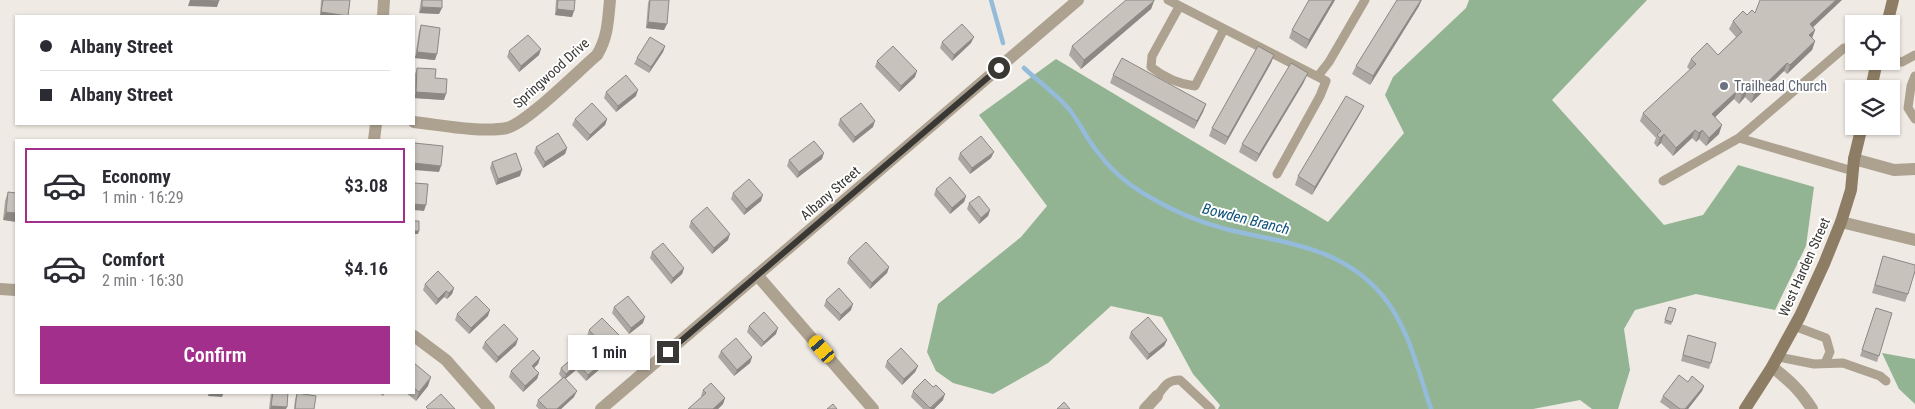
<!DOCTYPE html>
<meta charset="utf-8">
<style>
body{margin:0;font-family:"Roboto Condensed",sans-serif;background:#f2f2f3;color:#2b2b33;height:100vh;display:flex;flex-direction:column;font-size:19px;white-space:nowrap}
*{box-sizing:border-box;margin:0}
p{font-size:16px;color:#7c7c81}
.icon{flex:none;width:28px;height:28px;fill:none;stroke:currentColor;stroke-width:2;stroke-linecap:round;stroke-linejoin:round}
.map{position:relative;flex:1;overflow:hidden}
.drawer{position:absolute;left:15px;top:139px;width:400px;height:255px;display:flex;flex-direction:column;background:#fff;border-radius:0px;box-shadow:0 1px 4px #0004}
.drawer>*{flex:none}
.hud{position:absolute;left:15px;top:15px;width:400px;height:110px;border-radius:0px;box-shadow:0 1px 4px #0004;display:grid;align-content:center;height:110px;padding:0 25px;background:#fff}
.fabs{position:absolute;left:1845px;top:15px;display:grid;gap:10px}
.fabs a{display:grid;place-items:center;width:55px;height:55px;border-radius:0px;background:#fff;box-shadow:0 1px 4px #0004;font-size:25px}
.end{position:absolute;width:22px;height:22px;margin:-11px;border:6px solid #3a3835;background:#fff;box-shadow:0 0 0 2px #fff}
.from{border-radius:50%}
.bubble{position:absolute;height:35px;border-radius:0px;background:#fff;box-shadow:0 1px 4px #0004;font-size:16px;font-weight:600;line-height:35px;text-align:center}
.car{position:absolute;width:15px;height:30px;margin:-15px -8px;border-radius:6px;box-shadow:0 0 4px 1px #0007;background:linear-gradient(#f5c518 24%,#345 0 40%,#f5c518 0 76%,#345 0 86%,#f5c518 0)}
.hud b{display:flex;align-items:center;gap:18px;height:48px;font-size:19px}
.hud b+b{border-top:1px solid #e1e1e2}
.hud i{width:12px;height:12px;background:#2b2b33}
ul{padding:9px 0 0;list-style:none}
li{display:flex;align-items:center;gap:15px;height:75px;margin:0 10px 8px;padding:0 15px;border:2px solid transparent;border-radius:0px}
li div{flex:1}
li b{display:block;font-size:19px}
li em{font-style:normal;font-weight:600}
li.selected{border-color:#a12f8b}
li>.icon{width:45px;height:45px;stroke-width:1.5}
.button{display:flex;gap:10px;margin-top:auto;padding:10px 25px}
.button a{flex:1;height:58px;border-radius:0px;background:#a12f8b;color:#fff;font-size:20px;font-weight:600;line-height:58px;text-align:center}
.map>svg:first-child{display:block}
.forest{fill:#92b492}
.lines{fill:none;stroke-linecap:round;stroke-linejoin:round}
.stream{stroke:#94bcda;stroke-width:4.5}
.service{stroke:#ada190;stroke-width:9}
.minor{stroke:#ada190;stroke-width:12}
.tertiary{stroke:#ada190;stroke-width:12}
.secondary{stroke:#8e7d65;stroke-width:12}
.wall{fill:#aca7a2}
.shaded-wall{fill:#8c8884}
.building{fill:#c8c2bc;stroke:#8c8884}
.route{stroke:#3a3835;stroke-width:6}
.worship-dot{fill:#6b7280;stroke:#fff;stroke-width:2}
.labels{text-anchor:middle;stroke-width:4;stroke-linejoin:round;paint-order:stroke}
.street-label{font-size:14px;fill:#3a3835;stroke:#fff}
.worship-label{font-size:14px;fill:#5b616d;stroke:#fff;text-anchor:start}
.water-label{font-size:15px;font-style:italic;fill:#0f537a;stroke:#fff}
</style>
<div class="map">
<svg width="1915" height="409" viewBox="0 0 1915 409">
<rect width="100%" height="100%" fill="#f0eae4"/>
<!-- forest -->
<path class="forest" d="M1469,0H1647L1552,100L1664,225L1703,215L1738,165L1814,187L1806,246L1775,310L1696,294L1635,310L1624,329L1630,370L1618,409H1592L1580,400L1533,409H1218L1220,405L1193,374L1162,317L1111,306L1048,363L993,394L953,383L936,371L927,352L938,304L1021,237L1047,206L979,115L1056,59L1328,222L1404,133L1385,95L1393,77L1466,8Z
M1882,353L1915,359V404L1899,389Z"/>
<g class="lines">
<!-- stream -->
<path class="stream" d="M991,0L1003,43
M1024,68C1039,82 1056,94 1069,109C1079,122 1086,137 1096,150C1109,168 1127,184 1146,195C1171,210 1198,222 1226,229C1283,243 1341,246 1382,295C1409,327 1418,371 1431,409"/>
<!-- service -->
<path class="service" d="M1168,0L1326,81L1320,96L1277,174
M1179,7L1152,56L1151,67C1165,78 1178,84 1195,86L1224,29
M1891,60L1902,62L1915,55
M1318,76L1329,62L1365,0
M1915,76L1911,86L1908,108L1915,119
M1739,138L1844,48
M1663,181L1739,138L1853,171
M1794,326L1826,338L1830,352L1825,363
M1778,357L1814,364L1843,363L1880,376L1886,381
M1157,396C1165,386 1167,380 1180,380L1211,409"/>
<!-- minor -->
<path class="minor" d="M383,16L384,0
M414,122C441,125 481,133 507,128C527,123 578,71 597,55C608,37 608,20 610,0
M374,140L376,124
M1841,222L1915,240
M757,275L873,409
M0,289L16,290
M414,336L446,360L489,409
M1772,367C1789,380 1801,391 1812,409
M1145,409L1157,396"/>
<!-- tertiary -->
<path class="tertiary" d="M1854,159L1894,170L1915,169
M601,409L1078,0"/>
<!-- secondary -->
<path class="secondary" d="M1887,24L1893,0
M1871,89L1877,61
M1745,409L1772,367L1800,316L1824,264L1841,222L1851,190L1854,159L1862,126"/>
</g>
<!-- wall -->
<path class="wall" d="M321,0H350L348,16H320Z
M421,0H442L439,14L419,13Z
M556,0H575L572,17L555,15Z
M649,0H669L664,30L646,28L648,3Z
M1335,0L1306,49L1289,38L1292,30Z
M1397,0H1422L1419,6L1370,85L1352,74L1356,66Z
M1154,1L1151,9L1081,69L1069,55L1072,46Z
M1755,13L1813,27L1815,30L1812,38L1815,41L1812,50L1787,74L1784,71L1751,103L1745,97L1739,104L1734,99L1715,117L1719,134L1706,146L1699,139L1696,142L1692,138L1673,156L1661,143L1657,147L1654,143L1656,138L1640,121L1643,113L1690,70L1687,67L1691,59L1718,55L1736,37L1729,29L1733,21Z
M421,25L435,60L415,58L419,31Z
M942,42L971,43L952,61L940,48Z
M665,46L663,52L649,73L634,64L637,58Z
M509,51L539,55L519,72L507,57Z
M1274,55L1271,63L1225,145L1209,136L1212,128Z
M877,61L915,77L899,92L875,67Z
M417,68L435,78L444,100L414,98L415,74Z
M1113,75L1206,104L1203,112L1194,129L1110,83Z
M1304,82L1256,162L1239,152L1242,144Z
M606,92L636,96L616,112L604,98Z
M1364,106L1360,114L1312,195L1295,185L1298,176Z
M575,119H607L605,125L587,141L572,125Z
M840,119L873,127L853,143L838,125Z
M536,147L567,148L565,154L543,168L534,153Z
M960,153L991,158L970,174L958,159Z
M822,159L797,178L787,166L789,160Z
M492,162L520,176L496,185L490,168Z
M936,189L966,196L964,202L950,214L934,195Z
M8,192L16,193L3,220L5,201Z
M733,193L761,201L744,215L731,199Z
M969,203L990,210L988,216L979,224L967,209Z
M691,221L728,240L712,254L689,227Z
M652,252L684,268L682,274L671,284L650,258Z
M1883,256L1908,294L1905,302L1872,293Z
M849,258L889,267L887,273L870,289L847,263Z
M425,284L454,288L452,294L447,299L444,297L436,305L423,290Z
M826,300L851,310L839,321L824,306Z
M614,307L643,323L629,334L612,313Z
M1669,307L1676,309L1671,325L1664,323Z
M1876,308L1892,313L1877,362L1860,356Z
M457,314L488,316L469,334L455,320Z
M749,326L776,334L761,347L747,332Z
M589,330L621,337L618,343L605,356L587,336Z
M1131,332L1167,340L1164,346L1147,360L1129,338Z
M1688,335L1711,363L1709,369L1681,361Z
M485,342L516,345L496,363L482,348Z
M588,345L601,368L586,381L576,370L565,379L574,397L561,409H539L536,406L538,400L562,378L559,374L561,368Z
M721,351L752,357L750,363L734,376L718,357Z
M540,358L538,364L534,368L539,373L537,379L523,392L509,377L511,371Z
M887,361L918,366L915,372L902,385L885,367Z
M414,363L428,386L416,401L405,392H414Z
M1688,382L1704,386L1702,391L1688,409H1670L1660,402L1663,396Z
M703,390L725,398L723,404L718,409H688L702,397L701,396Z
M913,391L943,400L934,409H923L911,397Z
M271,392H288L286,409H269Z
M378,392H386L383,396Z
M297,393L314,409H294L295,399Z"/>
<!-- shaded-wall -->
<path class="shaded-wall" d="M190,0L219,1L217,7L188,6Z
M1333,0H1335L1306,49L1309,40Z
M1421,0L1419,6L1370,85L1373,76Z
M1836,0H1842L1807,33L1810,24Z
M1154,1L1151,9L1081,69L1084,60Z
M422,7L442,8L439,14L419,13Z
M557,9L574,11L572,17L555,15Z
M321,12L348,16H320Z
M648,22L667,24L664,30L646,28Z
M1815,30L1812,38L1809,35Z
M974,37L971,43L952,61L954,55Z
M1815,41L1812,50L1787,74L1790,65Z
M665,46L663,52L649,73L651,67Z
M541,49L539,55L519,72L521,66Z
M417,52L437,54L435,60L415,58Z
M1274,55L1271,63L1225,145L1228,137Z
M1787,63L1784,71L1751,103L1754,95Z
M917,71L915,77L899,92L901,86Z
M1308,73L1304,82L1256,162L1259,154Z
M1748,89L1745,97L1739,104L1742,95Z
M638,90L636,96L616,112L618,106Z
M1737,91L1734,99L1709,123L1712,114Z
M416,92L446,94L444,100L414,98Z
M1206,104L1203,112L1194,129L1197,121Z
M1364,106L1360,114L1312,195L1315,187Z
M607,119L605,125L587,141L590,135Z
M875,121L873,127L853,143L855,137Z
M1722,125L1719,134L1706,146L1709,138Z
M1695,130L1692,138L1673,156L1676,148Z
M1702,130L1699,139L1696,142L1699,133Z
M1664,134L1661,143L1657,147L1660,138Z
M567,148L565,154L543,168L545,162Z
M994,152L991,158L970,174L972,168Z
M824,153L822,159L797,178L799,172Z
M414,163L441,166L439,172L414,170Z
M522,170L520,176L496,185L498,179Z
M763,195L761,201L744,215L746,209Z
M966,196L964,202L950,214L952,208Z
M414,204L426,205L424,211L414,210Z
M990,210L988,216L979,224L981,218Z
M6,212L16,213V222L3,220Z
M414,231H419L418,234H414Z
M730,234L728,240L712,254L714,248Z
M889,267L887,273L870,289L872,283Z
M684,268L682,274L671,284L673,278Z
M454,288L452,294L447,299L449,293Z
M446,291L444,297L436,305L438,299Z
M853,304L851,310L839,321L841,315Z
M490,310L488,316L469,334L471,328Z
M645,317L643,323L629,334L631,328Z
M778,328L776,334L761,347L764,342Z
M621,337L618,343L605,356L607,350Z
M518,339L516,345L496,363L498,357Z
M1167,340L1164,346L1147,360L1149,354Z
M752,357L750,363L734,376L737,370Z
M540,358L538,364L530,372L532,366Z
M603,362L601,368L586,381L588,375Z
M578,364L576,370L564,380L566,374Z
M918,366L915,372L902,385L904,379Z
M539,373L537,379L523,392L525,386Z
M431,377L428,386L416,401L419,392Z
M1704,386L1702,391L1688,409H1685Z
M577,391L574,397L561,409H557Z
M209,392H224L222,397L208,396Z
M945,394L943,400L934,409H930Z
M725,398L723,404L718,409H713Z
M271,406L287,407L286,409H270Z"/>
<!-- building -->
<path class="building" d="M190,0H219V1Z
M323,0H350L348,16L321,12Z
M422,0H442V8L422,7Z
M558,0H575L574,11L557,9Z
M650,0H669L667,24L648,22Z
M1126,0H1154V1L1084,60L1072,46Z
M1309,0H1333L1309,40L1292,30Z
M1397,0H1421L1373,76L1356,66Z
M1760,0H1836L1810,24L1815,30L1809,35L1815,41L1790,65L1787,63L1754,95L1748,89L1742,95L1737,91L1712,114L1722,125L1709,138L1702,130L1699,133L1695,130L1676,148L1664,134L1660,138L1657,135L1661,131L1643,113L1696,64L1691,59L1707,43L1718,55L1742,32L1733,21L1743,11L1747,15L1752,10L1755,13Z
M962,24L974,37L954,55L942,42Z
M421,25L440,28L437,54L417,52Z
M528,35L541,49L521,66L509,51Z
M650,37L665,46L651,67L637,58Z
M893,46L917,71L901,86L877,61Z
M1258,46L1274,55L1228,137L1212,128Z
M1122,58L1206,104L1197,121L1113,75Z
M1291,63L1308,73L1259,154L1242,144Z
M417,68L436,69L435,78L447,79L446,94L416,92Z
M626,75L638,90L618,106L606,92Z
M1346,96L1364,106L1315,187L1298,176Z
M592,103L607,119L590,135L575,119Z
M861,103L875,121L855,137L840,119Z
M558,133L567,148L545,162L536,147Z
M981,136L994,152L972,168L960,153Z
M814,141L824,153L799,172L789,160Z
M414,143L443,146L441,166L414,163Z
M516,153L522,170L498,179L492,162Z
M950,177L966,196L952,208L936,189Z
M749,179L763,195L746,209L733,193Z
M414,183L428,184L426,205L414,204Z
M8,192L16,193V213L6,212Z
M979,196L990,210L981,218L969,203Z
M707,207L730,234L714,248L691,221Z
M414,221H419V231H414Z
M866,242L889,267L872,283L849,258Z
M663,243L684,268L673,278L652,252Z
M1883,256L1915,265V271L1908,294L1875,285Z
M438,271L454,288L449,293L446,291L438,299L425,284Z
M839,288L853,304L841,315L826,300Z
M476,296L490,310L471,328L457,314Z
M628,296L645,317L631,328L614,307Z
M1669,307L1676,309L1672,322L1665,320Z
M1876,308L1892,313L1879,356L1862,350Z
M764,312L778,328L764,342L749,326Z
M1148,317L1167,340L1149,354L1131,332Z
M602,318L621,337L607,350L589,330Z
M504,324L518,339L498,357L485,342Z
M1688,335L1716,343L1711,363L1683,355Z
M736,338L752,357L737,370L721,351Z
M588,345L603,362L588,375L578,364L566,374L561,368Z
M901,348L918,366L904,379L887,361Z
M533,350L540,358L532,366L539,373L525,386L511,371Z
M414,363L431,377L419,392L414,388Z
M1679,375L1688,382L1692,376L1704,386L1685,409H1680L1663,396Z
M564,377L577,391L557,409H547L538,400Z
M925,379L933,387L936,385L945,394L930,408L913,391Z
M711,383L725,398L713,409H688L706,393L703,390Z
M273,392H288L287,407L271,406Z
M297,393L316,396L314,409H295Z
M441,394L455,409H428L426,407Z
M1064,402L1070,409H1057Z
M833,404L837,409H827Z"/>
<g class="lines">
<!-- route -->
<path class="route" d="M668,352L999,68"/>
</g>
<!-- markers -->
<circle class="worship-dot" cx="1724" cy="86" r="5"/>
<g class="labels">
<!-- street labels -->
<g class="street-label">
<text transform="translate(551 73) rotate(-42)" y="5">Springwood Drive</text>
<text transform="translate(830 193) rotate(-41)" y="5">Albany Street</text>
<text transform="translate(1804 267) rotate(-66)" y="5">West Harden Street</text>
</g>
<!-- worship labels -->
<g class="worship-label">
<text x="1734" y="91">Trailhead Church</text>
</g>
<!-- water labels -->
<g class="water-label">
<text transform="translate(1246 219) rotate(14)" y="5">Bowden Branch</text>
</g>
</g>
</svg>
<div class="fabs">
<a><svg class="icon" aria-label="locate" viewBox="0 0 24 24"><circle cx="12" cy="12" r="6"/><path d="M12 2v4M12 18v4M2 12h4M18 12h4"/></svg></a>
<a><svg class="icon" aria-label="layers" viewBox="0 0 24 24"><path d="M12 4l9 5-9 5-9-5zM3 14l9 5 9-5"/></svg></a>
</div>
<i class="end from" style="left:999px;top:68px"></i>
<i class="end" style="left:668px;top:352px"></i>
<div class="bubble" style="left:568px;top:335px;width:82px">1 min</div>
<i class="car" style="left:822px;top:349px;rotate:319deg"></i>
<div class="hud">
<b><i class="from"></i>Albany Street</b>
<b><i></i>Albany Street</b>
</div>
<section class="drawer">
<ul>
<li class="selected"><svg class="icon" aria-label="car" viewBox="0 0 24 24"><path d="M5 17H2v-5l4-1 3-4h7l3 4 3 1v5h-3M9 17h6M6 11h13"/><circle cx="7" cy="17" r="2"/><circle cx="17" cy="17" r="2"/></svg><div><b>Economy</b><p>1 min · 16:29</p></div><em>$3.08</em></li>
<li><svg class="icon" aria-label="car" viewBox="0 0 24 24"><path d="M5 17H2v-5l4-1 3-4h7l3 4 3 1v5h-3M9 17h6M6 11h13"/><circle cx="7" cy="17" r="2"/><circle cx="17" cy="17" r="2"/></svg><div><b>Comfort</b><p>2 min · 16:30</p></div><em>$4.16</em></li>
</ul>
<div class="button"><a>Confirm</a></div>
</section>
</div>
